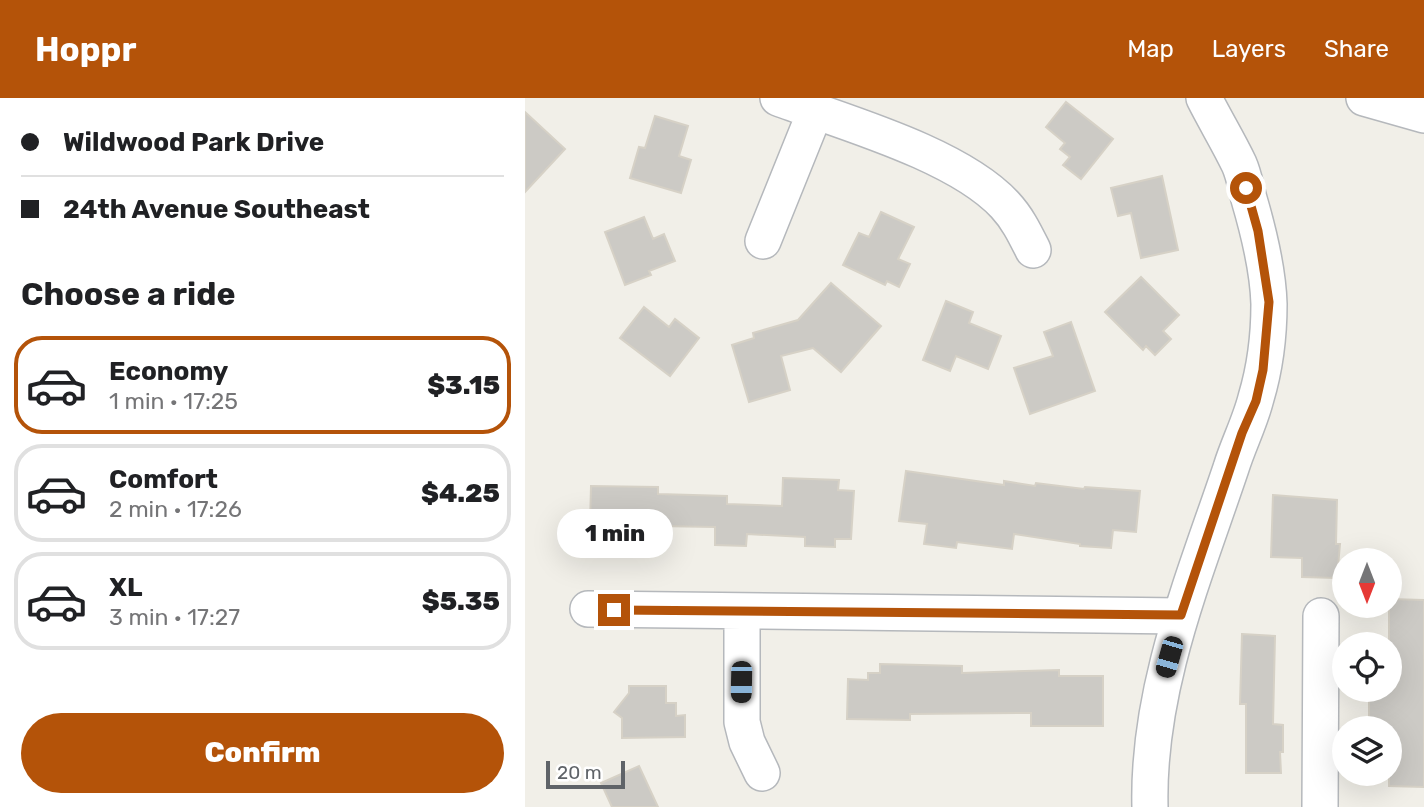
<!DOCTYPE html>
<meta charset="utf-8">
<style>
body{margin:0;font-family:Rubik,sans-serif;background:#f2f2f2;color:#202124;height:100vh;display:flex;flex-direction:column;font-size:26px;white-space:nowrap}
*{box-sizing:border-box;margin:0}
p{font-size:23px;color:#757577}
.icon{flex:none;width:38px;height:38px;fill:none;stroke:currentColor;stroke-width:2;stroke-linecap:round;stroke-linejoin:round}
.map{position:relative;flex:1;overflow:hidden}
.panel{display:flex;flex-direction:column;background:#fff;width:525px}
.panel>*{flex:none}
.guide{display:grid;align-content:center;height:154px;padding:0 21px;background:#fff}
.needle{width:46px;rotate:180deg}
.tools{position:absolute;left:807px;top:450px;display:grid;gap:14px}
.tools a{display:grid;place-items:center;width:70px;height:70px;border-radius:50%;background:#fff;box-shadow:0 7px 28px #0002;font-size:35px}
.scale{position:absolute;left:21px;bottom:18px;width:79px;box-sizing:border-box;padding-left:7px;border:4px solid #5f6368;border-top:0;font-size:19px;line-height:24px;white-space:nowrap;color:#5f6368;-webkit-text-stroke:5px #fff;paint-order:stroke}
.end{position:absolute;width:32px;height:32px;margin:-16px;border:9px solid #b45309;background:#fff;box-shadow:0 0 0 4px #fff}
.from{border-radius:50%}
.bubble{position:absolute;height:49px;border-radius:24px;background:#fff;box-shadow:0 7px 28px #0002;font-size:23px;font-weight:800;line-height:49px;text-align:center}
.car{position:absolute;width:21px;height:42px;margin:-21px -10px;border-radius:9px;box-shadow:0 0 5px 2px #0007;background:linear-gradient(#222 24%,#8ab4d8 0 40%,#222 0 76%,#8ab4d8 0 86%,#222 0)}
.guide b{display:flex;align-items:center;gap:24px;height:66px;font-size:26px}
.guide b+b{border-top:2px solid #e0e0e0}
.guide i{width:18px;height:18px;background:#202124}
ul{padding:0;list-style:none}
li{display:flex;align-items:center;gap:21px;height:98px;margin:0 14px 10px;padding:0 7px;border:4px solid #e0e0e0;border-radius:28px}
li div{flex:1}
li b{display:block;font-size:26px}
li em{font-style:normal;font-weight:800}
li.selected{border-color:#b45309}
li>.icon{width:63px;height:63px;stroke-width:1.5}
h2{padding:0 21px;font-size:32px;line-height:84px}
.action{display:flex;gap:14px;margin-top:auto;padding:14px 21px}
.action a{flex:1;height:80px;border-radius:42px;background:#b45309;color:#fff;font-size:28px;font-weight:800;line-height:80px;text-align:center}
header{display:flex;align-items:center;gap:42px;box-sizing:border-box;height:98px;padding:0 35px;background:#b45309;color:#fff}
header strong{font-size:33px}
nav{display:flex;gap:38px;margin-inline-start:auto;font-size:24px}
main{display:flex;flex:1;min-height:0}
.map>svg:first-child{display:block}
.building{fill:#cccac5;stroke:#d6d1c6;stroke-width:2}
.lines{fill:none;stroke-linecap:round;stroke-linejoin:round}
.minor-casing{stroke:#b5b8bc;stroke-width:38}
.minor{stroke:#fff;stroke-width:35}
.route{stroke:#b45309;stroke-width:9}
</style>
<header>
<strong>Hoppr</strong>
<nav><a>Map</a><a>Layers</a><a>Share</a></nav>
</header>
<main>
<section class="panel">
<div class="guide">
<b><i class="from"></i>Wildwood Park Drive</b>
<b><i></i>24th Avenue Southeast</b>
</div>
<h2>Choose a ride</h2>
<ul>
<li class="selected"><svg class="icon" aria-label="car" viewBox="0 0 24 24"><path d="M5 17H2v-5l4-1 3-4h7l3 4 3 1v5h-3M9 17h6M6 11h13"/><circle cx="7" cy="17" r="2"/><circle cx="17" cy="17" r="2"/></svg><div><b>Economy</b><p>1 min · 17:25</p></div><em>$3.15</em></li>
<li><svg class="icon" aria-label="car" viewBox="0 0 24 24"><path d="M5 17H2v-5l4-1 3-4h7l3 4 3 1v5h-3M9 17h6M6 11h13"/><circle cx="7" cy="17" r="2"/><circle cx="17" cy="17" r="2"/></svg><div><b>Comfort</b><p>2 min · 17:26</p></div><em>$4.25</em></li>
<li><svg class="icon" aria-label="car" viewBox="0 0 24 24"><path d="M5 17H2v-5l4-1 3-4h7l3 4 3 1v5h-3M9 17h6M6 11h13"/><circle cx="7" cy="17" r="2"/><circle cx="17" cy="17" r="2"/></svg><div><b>XL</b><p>3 min · 17:27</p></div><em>$5.35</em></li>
</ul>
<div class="action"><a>Confirm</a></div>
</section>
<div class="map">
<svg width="899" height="709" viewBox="0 0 899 709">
<rect width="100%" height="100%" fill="#f1efe8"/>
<!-- building -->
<path class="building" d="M541,4L588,41L556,81L538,67L545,59L535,51L540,45L521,29Z
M0,14L40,51L0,94Z
M130,18L163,28L154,58L166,62L156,95L105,80L114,49L120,50Z
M637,78L653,152L616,160L606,115L593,118L586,90Z
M356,114L389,129L373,161L385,166L374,189L362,183L360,187L318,167L334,135L344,139Z
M119,119L128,141L139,136L150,163L124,173L126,177L100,187L80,134Z
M616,179L654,217L638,233L646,241L630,257L621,248L618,252L580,214Z
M306,185L356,228L316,274L288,250L256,258L265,292L224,304L207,247L229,240L228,235L273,222Z
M421,203L448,214L444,225L476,238L463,271L431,258L425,273L398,262Z
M119,209L144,229L150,221L174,240L145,278L95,240Z
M546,224L570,293L505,316L489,270L528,258L519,234Z
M381,373L479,387V383L510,388L511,385L559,391L560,389L615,393L611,434L588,432L586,450L555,448V446L489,436L487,451L432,444L431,450L399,446L402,426L374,423Z
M258,380L314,382L313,392L329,393L326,441H310V449L280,448V439L222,436L221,448L190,447V429L132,428L131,445L96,444L94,428L65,427L66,388L133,389V396L202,398V406L257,408Z
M748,397L812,402L811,446H815L812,480L777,479V460L746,459Z
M864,501L899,502V689L864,688V630H844V592H864Z
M717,536L750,538L748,626L758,627V654H755L756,675H721V606H715Z
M355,566L437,568V575L534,572V578H578V628H506V615L385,616V622L322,621L323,581L343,582V575H355Z
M104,588H141V605H151V618L160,617V639L97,640V620L89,614L104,595Z
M114,668L133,709H87L76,685Z"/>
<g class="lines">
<!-- minor casing -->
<g class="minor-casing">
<path id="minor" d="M253,0C318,24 433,56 480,107C493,121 500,136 508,152
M839,0L899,17
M238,143L290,14
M63,511L656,518
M217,513V624L222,644L237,675
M625,709C622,591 669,480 706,370C713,347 725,324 731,300C740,270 744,237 744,206C743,171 734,135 724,101C721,90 719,77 714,66C703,43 690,22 679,0
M795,709L796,518"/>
</g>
<!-- minor -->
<use href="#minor" class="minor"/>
</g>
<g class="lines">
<!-- route -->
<path class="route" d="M89,512L656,517L717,335L731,303L738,272L744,204L733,133L721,90"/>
</g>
</svg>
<div class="tools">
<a><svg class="needle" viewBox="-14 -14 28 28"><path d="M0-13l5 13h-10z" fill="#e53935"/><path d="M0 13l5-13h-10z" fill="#757577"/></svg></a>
<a><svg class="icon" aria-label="locate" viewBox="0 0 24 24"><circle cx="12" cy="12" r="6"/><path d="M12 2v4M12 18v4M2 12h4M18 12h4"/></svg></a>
<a><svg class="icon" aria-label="layers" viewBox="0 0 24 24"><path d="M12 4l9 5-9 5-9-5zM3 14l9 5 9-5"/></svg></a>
</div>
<div class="scale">20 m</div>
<i class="end from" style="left:721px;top:90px"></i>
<i class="end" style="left:89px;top:512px"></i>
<div class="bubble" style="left:32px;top:411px;width:116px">1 min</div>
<i class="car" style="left:644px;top:559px;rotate:196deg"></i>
<i class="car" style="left:216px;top:584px;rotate:181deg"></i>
</div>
</main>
